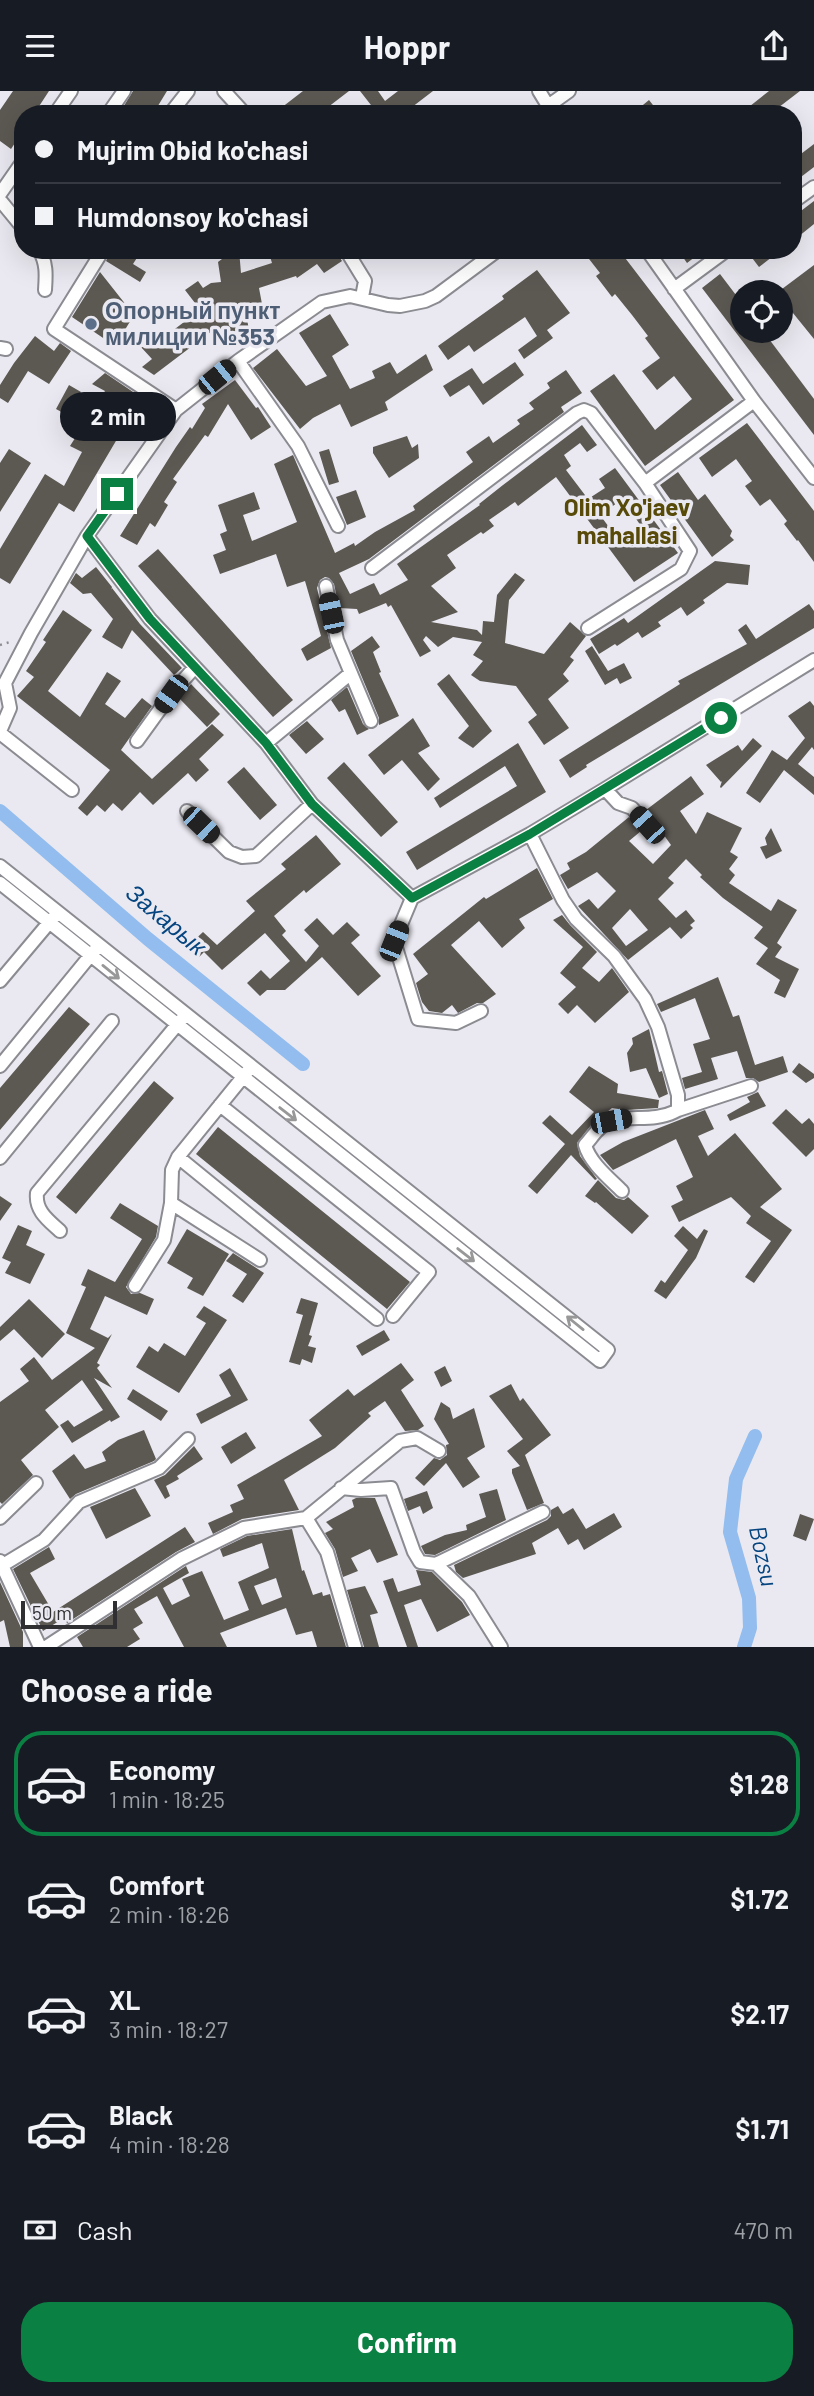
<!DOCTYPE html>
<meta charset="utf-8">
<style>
body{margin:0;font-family:Barlow,sans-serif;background:#20242c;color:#f1f3f6;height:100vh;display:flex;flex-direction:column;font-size:26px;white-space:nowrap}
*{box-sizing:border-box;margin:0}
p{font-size:23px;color:#9ea1a6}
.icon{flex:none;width:38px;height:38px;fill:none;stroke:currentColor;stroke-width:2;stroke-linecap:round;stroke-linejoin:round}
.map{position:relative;height:1556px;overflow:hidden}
.side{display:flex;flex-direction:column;background:#171b24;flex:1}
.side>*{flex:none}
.top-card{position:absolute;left:14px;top:14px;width:788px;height:154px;border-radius:28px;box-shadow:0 7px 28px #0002;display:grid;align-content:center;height:154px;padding:0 21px;background:#171b24}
.fabs{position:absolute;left:730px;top:189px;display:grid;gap:14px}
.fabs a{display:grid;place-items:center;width:63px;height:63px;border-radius:50%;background:#171b24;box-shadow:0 7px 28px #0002;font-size:35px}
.scale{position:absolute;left:21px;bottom:18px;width:96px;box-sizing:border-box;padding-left:7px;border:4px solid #303032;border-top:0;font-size:19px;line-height:24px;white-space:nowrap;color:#303032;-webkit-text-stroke:5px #eae9f1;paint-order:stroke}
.end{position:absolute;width:32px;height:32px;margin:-16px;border:9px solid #0b8043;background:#fff;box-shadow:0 0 0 4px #fff}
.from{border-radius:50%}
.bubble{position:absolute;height:49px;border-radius:24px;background:#171b24;box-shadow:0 7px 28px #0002;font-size:23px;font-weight:700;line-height:49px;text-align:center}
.car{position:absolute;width:21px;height:42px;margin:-21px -10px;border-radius:9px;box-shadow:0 0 5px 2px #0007;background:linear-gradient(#222 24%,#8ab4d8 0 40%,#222 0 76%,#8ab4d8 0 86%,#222 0)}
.top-card b{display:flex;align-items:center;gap:24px;height:66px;font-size:26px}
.top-card b+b{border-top:2px solid #363941}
.top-card i{width:18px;height:18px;background:#f1f3f6}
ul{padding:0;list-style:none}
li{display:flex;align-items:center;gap:21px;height:105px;margin:0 14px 10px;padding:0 7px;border:4px solid transparent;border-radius:28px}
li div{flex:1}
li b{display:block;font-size:26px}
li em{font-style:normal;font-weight:700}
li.on{border-color:#0b8043}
li>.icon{width:63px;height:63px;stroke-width:1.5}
h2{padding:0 21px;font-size:32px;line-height:84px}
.pay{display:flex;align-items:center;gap:18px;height:77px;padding:0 21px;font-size:26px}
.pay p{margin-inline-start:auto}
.action{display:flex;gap:14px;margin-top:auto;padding:14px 21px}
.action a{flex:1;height:80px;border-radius:28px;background:#0b8043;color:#fff;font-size:28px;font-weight:700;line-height:80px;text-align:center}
header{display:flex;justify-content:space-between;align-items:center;height:91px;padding:0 21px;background:#171b24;font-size:32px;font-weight:700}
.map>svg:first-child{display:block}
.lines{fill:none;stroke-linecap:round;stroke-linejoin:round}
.canal{stroke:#92bdee;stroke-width:14}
.building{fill:#5c5852;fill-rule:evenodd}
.minor-casing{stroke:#8b8b92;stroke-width:16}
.path{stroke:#8d8c91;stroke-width:2.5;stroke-dasharray:2 5;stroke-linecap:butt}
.minor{stroke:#fff;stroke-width:12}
.oneway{stroke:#989898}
.route{stroke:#0b8043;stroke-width:9}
.service-dot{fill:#5c6f8a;stroke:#eae9f1;stroke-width:2.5}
.labels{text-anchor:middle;stroke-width:7;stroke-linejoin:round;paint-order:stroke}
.service-label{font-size:23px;font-weight:bold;fill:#4e5e75;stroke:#eae9f1;text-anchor:start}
.neighbourhood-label{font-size:24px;font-weight:bold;fill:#584b0a;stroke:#eae9f1}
.water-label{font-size:24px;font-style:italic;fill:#06457f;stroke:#eae9f1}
</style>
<header><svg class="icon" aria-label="menu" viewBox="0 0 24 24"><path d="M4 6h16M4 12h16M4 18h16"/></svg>Hoppr<svg class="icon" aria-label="share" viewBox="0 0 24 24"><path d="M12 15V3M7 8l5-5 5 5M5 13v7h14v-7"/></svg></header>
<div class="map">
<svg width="814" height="1556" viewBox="0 0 814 1556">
<rect width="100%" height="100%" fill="#eae9f1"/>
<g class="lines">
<!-- canal -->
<path class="canal" d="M0,720L148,848L303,973
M744,1556L750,1537L749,1507L730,1441L736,1388L755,1345"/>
</g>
<!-- building -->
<path class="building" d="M13,0H49L34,23H23V40L11,58L0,50V19Z
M133,0H167L153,23H119Z
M303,0H349L319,23H285L281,17Z
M360,0H378L385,10L398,0H433L403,23H378Z
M769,0H800L770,23H740Z
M649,9L660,23H632Z
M814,53V76L793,92V69Z
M814,110V133L793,150V126Z
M112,159H142L133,173L146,181L140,191L106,170Z
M234,159H239L241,182L272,172L268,159H335L342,170L324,182L317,173L297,187L296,185L259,197L262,213L245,218L250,244L233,253L230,247L225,250L216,237L154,284L142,276L152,268L140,255L154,244L159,250L192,225L187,220L195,212L185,199L198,190L203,197L211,192L221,191L218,171Z
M582,159H619L734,309L645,375L590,300L614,283L655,339L692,308L674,285L657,299L642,280L660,267L645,247L648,245L632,224L615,203L612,206L596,185L600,182Z
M678,159H704L687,172Z
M746,159H781L759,176Z
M814,174V248L780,206V201H778Z
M537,179L570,222L547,239L553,247L524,268L518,259L537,245L525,226L474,261L469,254L448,269L438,255L504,208L502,205Z
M100,181L134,224L115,255L72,226Z
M720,183L742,212V240H763L814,308V344L702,197Z
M330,223L349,254L332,265L350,298L375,287L372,280L390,271L397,283L426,263L433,279L385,311L388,319L351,336L340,313L313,327L300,338L253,277L277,258L306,295L327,285L299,242Z
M35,245L54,260L60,252L71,260L49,293L28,280L8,312L0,307V294L14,272Z
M515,271L524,284L483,314L469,294L450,306L443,295L472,277L483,293Z
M566,279L582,302L561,316L564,321L369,468L339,482L350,503L374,492L380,504L408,489L397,473L480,414L479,413L503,394L582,334L597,354L587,361L580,352L564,364L571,375L566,379L588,408L605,397L599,388L615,377L678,462L634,491L556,386L518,415L515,411L489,429L494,435L483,443L481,441L447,464L456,477L431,495L458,521L431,531L477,539L482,544L483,530L494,531L497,504L515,482L525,489L509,509L505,552L544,563L570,531L586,545L570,566L574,569L563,583L569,590L548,608L569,637L544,654L528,631L537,624L516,595L480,590L471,584L483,570L473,564L482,551L453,546L438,556L426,545L423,549L431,560L420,566L391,514L388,516L386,512L359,523L357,518L339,517L334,493L329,487L325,486L320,489L317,497L331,557L307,570L301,558L321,545L305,490L287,496L276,463L220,483L213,464L226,459L220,443L227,440L218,414L254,401L260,418L243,424L252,450L297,431L274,373L293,364L335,462L354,452L355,455L375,441L415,419L413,415L473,371L466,361L489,345L493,352L520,333L517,329L534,318L529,312L550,297L547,292ZM617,412L625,423L630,419L641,435L620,451L600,424Z
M105,282L142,307L134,321L119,312L109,329L123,338L74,421L59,412L10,493L0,487V458L45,383L64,395L82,361L70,355L105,300L92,293Z
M235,289L256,317L258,316L271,336L251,349L228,313L208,346L205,344L173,388L177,391L164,411L168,414L155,436L150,432L137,454L120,445L176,356L190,336L192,338L205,317L202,313Z
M69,294L81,301L67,324L56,318Z
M747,332L814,420V471L798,449L797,450L784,433L787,430L770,408L760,415L745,395L752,390L736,368L712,386L699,367Z
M407,345L412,357L418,353L419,367L389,387L373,362V356Z
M9,358L31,372L0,421V372Z
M329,358L339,391L329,394L319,361Z
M678,381L698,409L705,403L732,440L730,445L734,449L712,466L660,394Z
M356,399L366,426L347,434L336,406Z
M158,458L293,609L273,626L138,475Z
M715,470L750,474L748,494L727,492L703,509L705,512L687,525L681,516L658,531L661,535L642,547L638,541L617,555L615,553L599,563L590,548L624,527L628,532Z
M96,476L112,496L111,499L112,497L140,533L182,577L174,584L132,539L122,558L102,546L113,528L91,502L83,503L70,492L76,482L82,487Z
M809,513L814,520V537L586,674L587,676L570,687L559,669L680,593L678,590L747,553L738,539L746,533L756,548Z
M63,519L92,539L48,600L80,626L107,581L121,590L105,613L125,627L142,607L152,615L121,659L152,688L212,633L224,644L199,668L209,679L196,691L188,682L153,714L140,701L122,720L113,712L105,721L97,714L87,725L78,717L110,679L17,605L34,586L26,580L46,551L43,549Z
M372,545L380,556L373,561L381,581L379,582L399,625L379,634V627L351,560Z
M592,555L608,580L624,572L632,587L620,593L617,587L605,594L585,560Z
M449,583L492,640L473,657L458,647L469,635L437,593Z
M191,593L220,623L207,636L179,607Z
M347,596L363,633L369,638L357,644L345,618L339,621L331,609Z
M810,610L814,615V659L812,656L798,673L814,686V704L784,679L760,712L746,702L772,659L787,669L805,647L788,625Z
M413,627L430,655L418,662L440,688L428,700L402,669L384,684L368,664Z
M307,630L324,648L306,663L289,644Z
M753,647L762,655L721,697L720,696L722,690L721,691L706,674L738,654L742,660Z
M518,652L546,701L417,779L406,761L517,695L505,675L440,717L434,707Z
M344,671L398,731L381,746L327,687Z
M244,676L277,714L260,729L227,691Z
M691,685L704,703L680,720L696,743L707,721L742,737L730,761L738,766L729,778L735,784L729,792L771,820L778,808L797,819L777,852L782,856L775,866L799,878L785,907L774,902L780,889L756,873L768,857L754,847L763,836L723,807L700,786L702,784L686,768L668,787L674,792L658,808L676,827L686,819L695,830L690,834L693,837L681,848L670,836L628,869L578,815L589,808L598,818L616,800L597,781L568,798L560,784L570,778L567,772L586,761L629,726L641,740L629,750L653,773L671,754L646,719ZM630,818L648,839L626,855L612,837Z
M771,737L782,760L766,768L760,756L767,754L765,747Z
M316,744L341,773L306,802L304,799L274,825L286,840L282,844L306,871L319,855L304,839L317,827L333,844L347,831L360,844L351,852L381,885L358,905L322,866L285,899H267L260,905L247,892L261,879L270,888L290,870L265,842L222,879L204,861L198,867L187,856L203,841L217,854L255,820L246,810L286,778L281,773Z
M537,777L553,808L519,828L525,837L502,857L479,830L451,854L496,903L483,912H477L458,922L452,914L442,922L429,920L422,911L416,892L428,883L413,863L484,806L486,808Z
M562,824L570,834L597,861L582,877L599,891L612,877L629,901L595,932L577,914L568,923L558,913L576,896L560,882L583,856L553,829Z
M718,886L733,926L739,924L755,974L783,965L788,981L759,991L753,987H746L737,960L711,967L718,988L685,998L682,987L702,981L693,953L710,948L695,907L661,921L657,913Z
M69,916L90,933L0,1039V997Z
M649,938L659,981L662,980L668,1003L659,1007L646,977L630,981L627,962L633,953L632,947Z
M799,972L814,983V987L806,992L792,981Z
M589,975L618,993L617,1002L659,1009L658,1017L626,1019L612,1017L592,1033L577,1052L580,1065L597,1088L595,1089L571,1064L537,1103L528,1095L565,1053L542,1032L550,1024L572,1044L594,1021L569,1001Z
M154,990L174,1007L76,1123L56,1106Z
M758,1001L766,1015L730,1030L727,1024L750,1011L747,1006Z
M786,1018L802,1033L809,1027L814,1033V1058L806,1066L772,1032Z
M705,1019L714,1038L698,1045L708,1065L735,1042L782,1098L760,1116L792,1139L754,1192L745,1186L771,1150L746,1132L751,1125L731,1106L679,1131L671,1115L683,1109L676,1095L693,1086L676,1048L613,1079L600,1064L623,1051Z
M218,1036L410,1191L387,1218L196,1063Z
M598,1089L616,1107L624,1109L628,1106L649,1125L632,1143L596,1111L595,1112L585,1105Z
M0,1105L12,1113L0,1130Z
M120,1112L158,1135L156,1146L126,1196L131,1203L140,1202L154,1208L147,1224L105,1205L90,1238L108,1247L112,1243L97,1272L100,1274L97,1277L112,1297L94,1287L120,1326L111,1331L110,1329L72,1352L60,1334L68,1329L74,1336L103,1319L82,1289L45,1319L59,1336L21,1369L33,1384L2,1413L0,1411V1311L29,1290L20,1278L34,1266L52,1289L95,1257L66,1242L86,1196L81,1194L88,1178L115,1191L142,1148L110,1127Z
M18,1134L32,1140L26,1154L45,1163L30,1193L5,1182L11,1171L2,1167Z
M683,1135L697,1148L704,1138L708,1140L696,1167L666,1208L654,1200L661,1189L665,1192L688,1159L674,1145Z
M187,1138L229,1163L203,1205L187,1197L193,1187L167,1172Z
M233,1162L264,1182L243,1212L232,1205L247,1183L226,1170Z
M301,1207L318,1212L309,1244L312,1245L308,1255L316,1257L312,1272L302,1268L300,1274L289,1271L303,1224L296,1222Z
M29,1208L65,1243L42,1267L14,1238L0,1250V1236Z
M204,1215L227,1229L179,1302L136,1276L149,1255L158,1261L164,1252L185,1265L206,1232L196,1226Z
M384,1239L390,1249L362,1265L356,1255Z
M401,1272L414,1289L401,1299L424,1335L418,1339L405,1340L385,1310L368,1322L371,1325L335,1357L284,1389L299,1419L242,1428L213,1443L208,1432L233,1421L230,1414L244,1408L237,1394L322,1345L309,1329L348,1298L354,1305Z
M445,1275L452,1290L441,1296L434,1281Z
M230,1277L248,1309L201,1333L196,1323L231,1305L219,1284Z
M511,1293L520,1310L523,1307L551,1344L525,1364L544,1412L527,1419L512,1382V1378L520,1375L507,1360L523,1348L489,1305Z
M133,1298L168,1320L161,1330L127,1308Z
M441,1311L450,1317L453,1328L474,1317L485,1356L467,1367L480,1386L463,1397L446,1372L424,1395L415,1387L434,1367L440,1369L447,1364L446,1354L449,1353L434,1328Z
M144,1339L156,1368L154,1370L76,1403L70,1408L52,1380L74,1363L85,1378L106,1370L102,1361L118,1349Z
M246,1341L256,1357L231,1373L221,1356Z
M194,1355L203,1368L177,1385L179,1388L166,1395L170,1405L165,1408L154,1389L165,1384Z
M135,1397L151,1425L106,1448L90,1416Z
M497,1398L506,1429L435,1464L425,1463L421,1455L445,1444L467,1439L466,1434L486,1426L479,1403Z
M427,1400L433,1417L423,1423L420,1415L408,1420L404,1408Z
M356,1407H375L398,1464L377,1472L370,1458L351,1467L358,1480L343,1486L335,1458L325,1442L333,1438L326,1431L354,1416L352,1409Z
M558,1415L563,1423L573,1417L586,1438L614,1422L622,1436L584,1459L578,1448L568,1454L558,1437L532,1452L536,1463L463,1487L456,1481L454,1474L547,1429L551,1425V1419Z
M800,1423L814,1428L806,1450L793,1445Z
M185,1436L195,1451L176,1461L67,1532L64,1527L43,1540L13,1478L49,1456L55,1468L30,1482L53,1521Z
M292,1438L302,1480L304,1479L313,1504L322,1501L323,1505L330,1503L346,1556H317L312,1540L296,1544L286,1517L220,1542L227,1556H184L157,1505L134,1518L143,1532L133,1538L140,1548L127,1556H83L77,1546L186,1475L189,1482L163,1497L172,1514L190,1505L182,1488L202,1480L224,1529L249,1519L238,1491L269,1477L262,1452L223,1466L220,1458L247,1445ZM276,1487L282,1506L262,1514L254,1495Z
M416,1479L432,1481L462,1511L470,1524L437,1541L421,1508L404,1514L418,1556H407L383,1490L393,1487L398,1501L421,1494Z
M0,1491L23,1541V1556H10L4,1529L0,1531Z
M365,1495L378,1522L370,1524L379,1556H364L347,1499Z"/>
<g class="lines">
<!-- minor casing -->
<g class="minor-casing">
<path id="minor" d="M224,0L245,23
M539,0L553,23
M548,15L569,0
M55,23L71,0
M108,23L124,0
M170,23L188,0
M0,103L23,70
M0,109L23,137
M793,111L814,96
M39,159C47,172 46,184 45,199
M103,159L54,238L176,319
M346,159L365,190L362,206
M647,159L754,310L814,387
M674,198L727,159
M0,257L6,258
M238,270L298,355L338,435
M645,392L754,310
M87,445L150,528L266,652L312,713L412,807
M372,477L577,322L584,319L591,322L645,392L690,460L681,478L588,537
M326,495L337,549L371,630
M0,640L10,617L5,592L31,542L87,445L176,319L238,270L322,211L350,205L388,214L400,215L425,210L436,205L498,159
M0,642L72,699
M137,650L171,603L195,576
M266,652L351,582
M605,698L618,712L632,717L647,734
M187,720L229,761L242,766L256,765L312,713
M530,743L563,809L576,828L614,865L645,908L658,936L678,1004V1019L674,1021C649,1033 619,1020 600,1037C594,1042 590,1049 585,1054C590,1072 609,1087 622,1100
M0,775L608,1259L600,1270L0,792
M412,807L530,743L605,698L814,569
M412,807L394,850L418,928L456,932L481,920
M0,890L53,827
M0,975L94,860
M247,981L178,1066L172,1079L171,1112L260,1169
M220,1014L429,1181L393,1225
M678,1019L751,995
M178,1066L377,1228
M0,1067L112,930
M60,1140C48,1129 35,1120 37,1102L181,929
M135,1195L164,1149L171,1112
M341,1397L361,1399L391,1397L414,1461L420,1471L436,1473L469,1505L501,1556
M0,1427L36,1392
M306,1427L327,1461L355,1556
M0,1470L40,1556
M436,1473L543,1421
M3,1474L44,1449L79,1411L159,1377L188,1348
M46,1556L181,1468L244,1437L306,1427L400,1350L417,1347L439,1360"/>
</g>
<!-- path -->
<path class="path" d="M0,554L13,550"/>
<!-- minor -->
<use href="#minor" class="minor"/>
</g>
<!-- one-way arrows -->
<defs><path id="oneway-shaft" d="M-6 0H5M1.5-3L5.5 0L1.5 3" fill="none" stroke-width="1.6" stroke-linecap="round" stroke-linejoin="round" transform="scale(1.75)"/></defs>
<g class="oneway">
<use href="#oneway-shaft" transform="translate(111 881) rotate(39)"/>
<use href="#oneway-shaft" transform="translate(288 1023) rotate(38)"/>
<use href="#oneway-shaft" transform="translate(466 1164) rotate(38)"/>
<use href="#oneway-shaft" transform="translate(575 1232) rotate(-141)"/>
</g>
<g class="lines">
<!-- route -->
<path class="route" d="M117,403L87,445L150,528L266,652L312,713L412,807L530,743L721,627"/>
</g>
<!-- markers -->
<circle class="service-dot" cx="91" cy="233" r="7"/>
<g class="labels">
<!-- service labels -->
<g class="service-label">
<text x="105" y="228">Опорный пункт<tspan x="105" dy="26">милиции №353</tspan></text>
</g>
<!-- neighbourhood labels -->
<g class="neighbourhood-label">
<text x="627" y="425">Olim Xo'jaev<tspan x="627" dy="28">mahallasi</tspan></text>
</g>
<!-- water labels -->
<g class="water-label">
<text transform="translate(166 829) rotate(40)" y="8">Захарык</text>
<text transform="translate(763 1465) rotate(78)" y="8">Bozsu</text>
</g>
</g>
</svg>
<div class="fabs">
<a><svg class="icon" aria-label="locate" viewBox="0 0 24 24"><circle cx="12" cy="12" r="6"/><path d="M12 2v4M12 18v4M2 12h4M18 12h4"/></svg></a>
</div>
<div class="scale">50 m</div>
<i class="end from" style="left:721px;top:627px"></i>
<i class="end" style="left:117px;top:403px"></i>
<div class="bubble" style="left:60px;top:301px;width:116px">2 min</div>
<i class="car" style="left:217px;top:286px;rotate:51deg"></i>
<i class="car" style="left:331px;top:522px;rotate:348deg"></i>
<i class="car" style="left:171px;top:603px;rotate:216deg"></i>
<i class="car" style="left:201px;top:734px;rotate:134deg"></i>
<i class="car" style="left:647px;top:734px;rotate:318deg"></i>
<i class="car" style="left:394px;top:850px;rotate:22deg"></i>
<i class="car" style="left:611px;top:1030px;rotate:79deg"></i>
<div class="top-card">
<b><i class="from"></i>Mujrim Obid ko'chasi</b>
<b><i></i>Humdonsoy ko'chasi</b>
</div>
</div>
<section class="side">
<h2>Choose a ride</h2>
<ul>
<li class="on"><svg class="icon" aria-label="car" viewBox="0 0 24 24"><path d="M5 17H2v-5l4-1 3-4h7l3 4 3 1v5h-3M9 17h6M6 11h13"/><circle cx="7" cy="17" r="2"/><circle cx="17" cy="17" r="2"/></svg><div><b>Economy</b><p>1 min · 18:25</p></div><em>$1.28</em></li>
<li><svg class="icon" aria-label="car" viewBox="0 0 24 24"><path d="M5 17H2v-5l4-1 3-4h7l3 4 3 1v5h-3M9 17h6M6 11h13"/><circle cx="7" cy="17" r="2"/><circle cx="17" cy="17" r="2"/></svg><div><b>Comfort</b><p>2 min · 18:26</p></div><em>$1.72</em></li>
<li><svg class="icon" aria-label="car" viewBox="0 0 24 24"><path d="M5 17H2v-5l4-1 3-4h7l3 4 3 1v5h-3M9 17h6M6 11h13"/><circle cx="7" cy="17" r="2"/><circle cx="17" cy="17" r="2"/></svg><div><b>XL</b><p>3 min · 18:27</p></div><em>$2.17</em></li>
<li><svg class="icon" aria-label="car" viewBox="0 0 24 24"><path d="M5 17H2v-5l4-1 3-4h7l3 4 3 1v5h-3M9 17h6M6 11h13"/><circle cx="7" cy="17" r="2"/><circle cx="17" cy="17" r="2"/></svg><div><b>Black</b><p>4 min · 18:28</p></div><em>$1.71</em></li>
</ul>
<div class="pay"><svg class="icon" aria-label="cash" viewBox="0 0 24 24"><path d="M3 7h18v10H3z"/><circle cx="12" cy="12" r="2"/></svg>Cash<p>470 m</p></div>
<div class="action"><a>Confirm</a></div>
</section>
